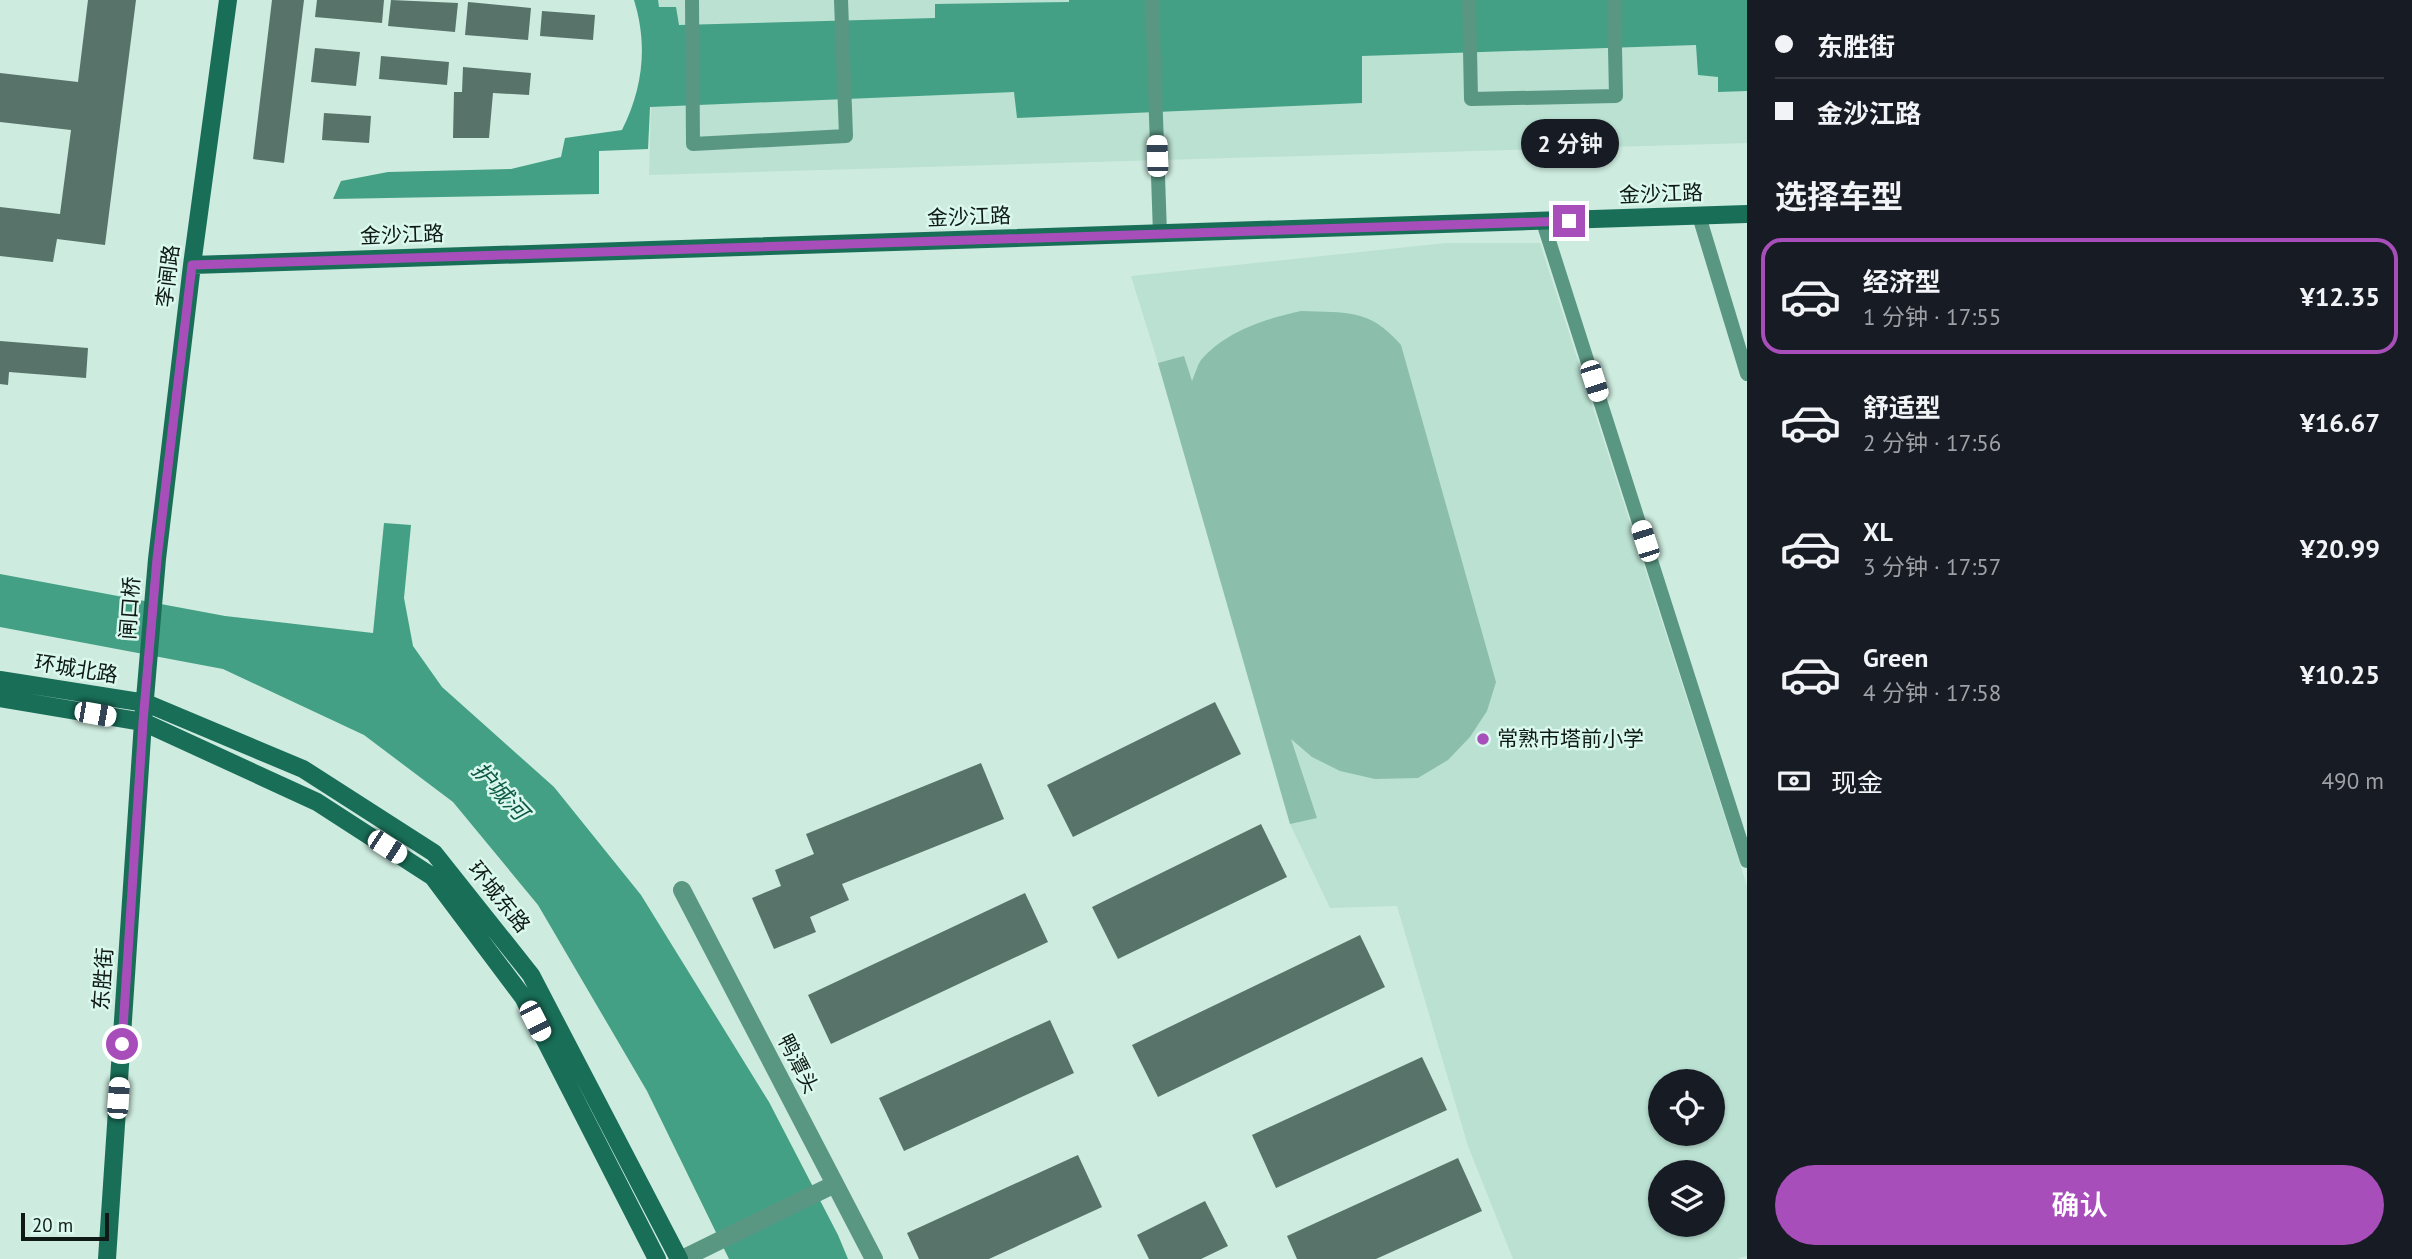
<!DOCTYPE html>
<html lang="zh">
<meta charset="utf-8">
<style>
body{margin:0;font-family:"PT Sans","Noto Sans SC",sans-serif;background:#242831;color:#f1f3f6;height:100vh;display:flex;flex-direction:column;font-size:26px;white-space:nowrap}
*{box-sizing:border-box;margin:0}
p{font-size:23px;color:#9ea1a6}
.icon{flex:none;width:38px;height:38px;fill:none;stroke:currentColor;stroke-width:2;stroke-linecap:round;stroke-linejoin:round}
.map{position:relative;flex:1;overflow:hidden}
.details{display:flex;flex-direction:column;background:#171b24;width:665px}
.details>*{flex:none}
.banner{display:grid;align-content:center;height:154px;padding:0 28px;background:#171b24}
.fabs{position:absolute;left:1648px;top:1069px;display:grid;gap:14px}
.fabs a{display:grid;place-items:center;width:77px;height:77px;border-radius:50%;background:#171b24;box-shadow:0 2px 5px #0004;font-size:35px}
.scale{position:absolute;left:21px;bottom:18px;width:88px;box-sizing:border-box;padding-left:7px;border:4px solid #0f1a16;border-top:0;font-size:19px;line-height:24px;white-space:nowrap;color:#0f1a16;-webkit-text-stroke:5px #daf8ed;paint-order:stroke}
.end{position:absolute;width:32px;height:32px;margin:-16px;border:9px solid #a84eba;background:#fff;box-shadow:0 0 0 4px #fff}
.from{border-radius:50%}
.bubble{position:absolute;height:49px;border-radius:24px;background:#171b24;box-shadow:0 2px 5px #0004;font-size:23px;font-weight:600;line-height:49px;text-align:center}
.car{position:absolute;width:21px;height:42px;margin:-21px -10px;border-radius:9px;box-shadow:0 0 5px 2px #0007;background:linear-gradient(#fff 24%,#345 0 40%,#fff 0 76%,#345 0 86%,#fff 0)}
.banner b{display:flex;align-items:center;gap:24px;height:66px;font-size:26px}
.banner b+b{border-top:2px solid #363941}
.banner i{width:18px;height:18px;background:#f1f3f6}
ul{padding:0;list-style:none}
li{display:flex;align-items:center;gap:21px;height:116px;margin:0 14px 10px;padding:0 14px;border:4px solid transparent;border-radius:21px}
li div{flex:1}
li b{display:block;font-size:26px}
li em{font-style:normal;font-weight:600}
li.current{border-color:#a84eba}
li>.icon{width:63px;height:63px;stroke-width:1.5}
h2{padding:0 28px;font-size:32px;line-height:84px}
.pay{display:flex;align-items:center;gap:18px;height:77px;padding:0 28px;font-size:26px}
.pay p{margin-inline-start:auto}
.cta{display:flex;gap:14px;margin-top:auto;padding:14px 28px}
.cta a{flex:1;height:80px;border-radius:42px;background:#a84eba;color:#fff;font-size:28px;font-weight:600;line-height:80px;text-align:center}
main{display:flex;flex:1;min-height:0}
.map>svg:first-child{display:block}
.built{fill:#bae1d2;fill-rule:evenodd}
.green{fill:#8cbeac}
.water{fill:#43a084}
.building{fill:#587369}
.lines{fill:none;stroke-linecap:round;stroke-linejoin:round}
.lane{stroke:#5a9783;stroke-width:14}
.street{stroke:#5a9783;stroke-width:18}
.secondary{stroke:#196e58;stroke-width:18}
.route{stroke:#a84eba;stroke-width:9}
.poi-dot{fill:#a84eba;stroke:#daf8ed;stroke-width:2.5}
.labels{text-anchor:middle;stroke-width:5;stroke-linejoin:round;paint-order:stroke}
.street-label{font-size:21px;fill:#0f1a16;stroke:#daf8ed}
.poi-label{font-size:21px;fill:#0f1a16;stroke:#daf8ed;text-anchor:start}
.water-label{font-size:23px;font-style:italic;fill:#0e5a47;stroke:#daf8ed}
</style>
<main>
<div class="map">
<svg width="1747" height="1259" viewBox="0 0 1747 1259">
<rect width="100%" height="100%" fill="#cdebdf"/>
<!-- built -->
<path class="built" d="M654,0H1747V143L649,175Z
M1446,243H1540L1747,886V1256L1737,1259H1513L1468,1146L1397,906L1330,908L1290,824L1158,363L1131,276ZM1661,1082H1713V1134H1661ZM1661,1172H1713V1225H1661Z"/>
<!-- green -->
<path class="green" d="M1301,311C1347,313 1369,308 1401,345L1496,682L1487,711L1470,737L1448,760L1418,778L1375,779L1340,771L1312,757L1291,739L1317,818L1290,824L1158,363L1184,356L1192,381C1195,374 1197,366 1201,360C1226,331 1265,319 1301,311Z"/>
<!-- water -->
<path class="water" d="M634,0H658L659,7H676L679,25L935,18V4L1069,2V0H1747V91L1718,92V77L1698,75L1696,45L1362,56V103L1017,118L1014,92L650,107L648,149L599,151V194L333,199L341,181L388,172L511,169L561,157L565,138L622,130C643,88 648,45 634,0Z
M384,523L411,525L404,598L413,646L442,687L554,787L641,895L769,1102L838,1235L848,1259H729L647,1091L538,905L453,802L364,735L223,669L0,627V574L225,616L373,633Z"/>
<!-- building -->
<path class="building" d="M88,0H136L105,245L57,239L53,262L0,256V207L60,214L71,130L0,122V73L78,82Z
M272,0H304L284,163L253,159Z
M317,0H384L382,23L315,17Z
M391,0L458,3L455,32L388,26Z
M468,2L531,8L528,40L465,35Z
M542,11L595,15L593,40L540,36Z
M315,48L360,52L356,86L311,82Z
M381,56L449,62L447,85L379,79Z
M463,67L531,73L529,95L493,93L489,138H453L454,92H462Z
M324,113L371,116L369,143L322,140Z
M0,341L88,348L86,378L9,372L8,385L0,384Z
M1215,702L1241,754L1073,837L1047,785Z
M981,763L1004,819L842,884L849,900L810,917L816,932L774,949L752,898L781,886L775,870L814,854L806,834Z
M1261,824L1287,877L1118,959L1092,907Z
M1025,893L1048,942L831,1044L808,995Z
M1360,935L1385,987L1158,1097L1132,1045Z
M1050,1020L1074,1073L904,1151L879,1098Z
M1422,1057L1447,1110L1276,1188L1252,1135Z
M1078,1155L1102,1207L989,1259H919L907,1233Z
M1458,1158L1482,1211L1376,1259H1297L1287,1236Z
M1205,1201L1228,1246L1201,1259H1149L1137,1235Z"/>
<g class="lines">
<!-- lane -->
<path class="lane" d="M692,0L693,144L846,136L841,0
M1152,0L1160,234
M1469,0L1471,99L1616,96L1614,0
M1699,216L1747,374
M1543,222L1747,861"/>
<!-- street -->
<path class="street" d="M682,890L874,1259
M682,1259L835,1184"/>
<!-- secondary -->
<path class="secondary" d="M192,265L1747,214
M0,680L146,703L303,769L434,853L531,975L679,1259
M0,698L143,722L317,802L433,877L523,997L657,1259
M107,1259L143,722L157,559L192,265L228,0"/>
</g>
<g class="lines">
<!-- route -->
<path class="route" d="M122,1044L143,722L157,559L192,265L1569,221"/>
</g>
<!-- markers -->
<circle class="poi-dot" cx="1483" cy="739" r="7"/>
<g class="labels">
<!-- street labels -->
<g class="street-label">
<text transform="translate(1661 194) rotate(-2)" y="7">金沙江路</text>
<text transform="translate(969 217) rotate(-2)" y="7">金沙江路</text>
<text transform="translate(402 235) rotate(-2)" y="7">金沙江路</text>
<text transform="translate(168 276) rotate(-83)" y="7">李闸路</text>
<text transform="translate(130 608) rotate(-86)" y="7">闸口桥</text>
<text transform="translate(76 669) rotate(9)" y="7">环城北路</text>
<text transform="translate(499 897) rotate(51)" y="7">环城东路</text>
<text transform="translate(103 979) rotate(-86)" y="7">东胜街</text>
<text transform="translate(798 1064) rotate(63)" y="7">鸭潭头</text>
</g>
<!-- poi labels -->
<g class="poi-label">
<text x="1497" y="746">常熟市塔前小学</text>
</g>
<!-- water labels -->
<g class="water-label">
<text transform="translate(500 791) rotate(47)" y="8">护城河</text>
</g>
</g>
</svg>
<div class="fabs">
<a><svg class="icon" aria-label="locate" viewBox="0 0 24 24"><circle cx="12" cy="12" r="6"/><path d="M12 2v4M12 18v4M2 12h4M18 12h4"/></svg></a>
<a><svg class="icon" aria-label="layers" viewBox="0 0 24 24"><path d="M12 4l9 5-9 5-9-5zM3 14l9 5 9-5"/></svg></a>
</div>
<div class="scale">20 m</div>
<i class="end from" style="left:122px;top:1044px"></i>
<i class="end" style="left:1569px;top:221px"></i>
<div class="bubble" style="left:1521px;top:119px;width:98px">2 分钟</div>
<i class="car" style="left:1157px;top:156px;rotate:358deg"></i>
<i class="car" style="left:1594px;top:381px;rotate:162deg"></i>
<i class="car" style="left:1645px;top:541px;rotate:342deg"></i>
<i class="car" style="left:95px;top:714px;rotate:100deg"></i>
<i class="car" style="left:387px;top:847px;rotate:123deg"></i>
<i class="car" style="left:535px;top:1021px;rotate:153deg"></i>
<i class="car" style="left:118px;top:1098px;rotate:4deg"></i>
</div>
<section class="details">
<div class="banner">
<b><i class="from"></i>东胜街</b>
<b><i></i>金沙江路</b>
</div>
<h2>选择车型</h2>
<ul>
<li class="current"><svg class="icon" aria-label="car" viewBox="0 0 24 24"><path d="M5 17H2v-5l4-1 3-4h7l3 4 3 1v5h-3M9 17h6M6 11h13"/><circle cx="7" cy="17" r="2"/><circle cx="17" cy="17" r="2"/></svg><div><b>经济型</b><p>1 分钟 · 17:55</p></div><em>¥12.35</em></li>
<li><svg class="icon" aria-label="car" viewBox="0 0 24 24"><path d="M5 17H2v-5l4-1 3-4h7l3 4 3 1v5h-3M9 17h6M6 11h13"/><circle cx="7" cy="17" r="2"/><circle cx="17" cy="17" r="2"/></svg><div><b>舒适型</b><p>2 分钟 · 17:56</p></div><em>¥16.67</em></li>
<li><svg class="icon" aria-label="car" viewBox="0 0 24 24"><path d="M5 17H2v-5l4-1 3-4h7l3 4 3 1v5h-3M9 17h6M6 11h13"/><circle cx="7" cy="17" r="2"/><circle cx="17" cy="17" r="2"/></svg><div><b>XL</b><p>3 分钟 · 17:57</p></div><em>¥20.99</em></li>
<li><svg class="icon" aria-label="car" viewBox="0 0 24 24"><path d="M5 17H2v-5l4-1 3-4h7l3 4 3 1v5h-3M9 17h6M6 11h13"/><circle cx="7" cy="17" r="2"/><circle cx="17" cy="17" r="2"/></svg><div><b>Green</b><p>4 分钟 · 17:58</p></div><em>¥10.25</em></li>
</ul>
<div class="pay"><svg class="icon" aria-label="cash" viewBox="0 0 24 24"><path d="M3 7h18v10H3z"/><circle cx="12" cy="12" r="2"/></svg>现金<p>490 m</p></div>
<div class="cta"><a>确认</a></div>
</section>
</main>
